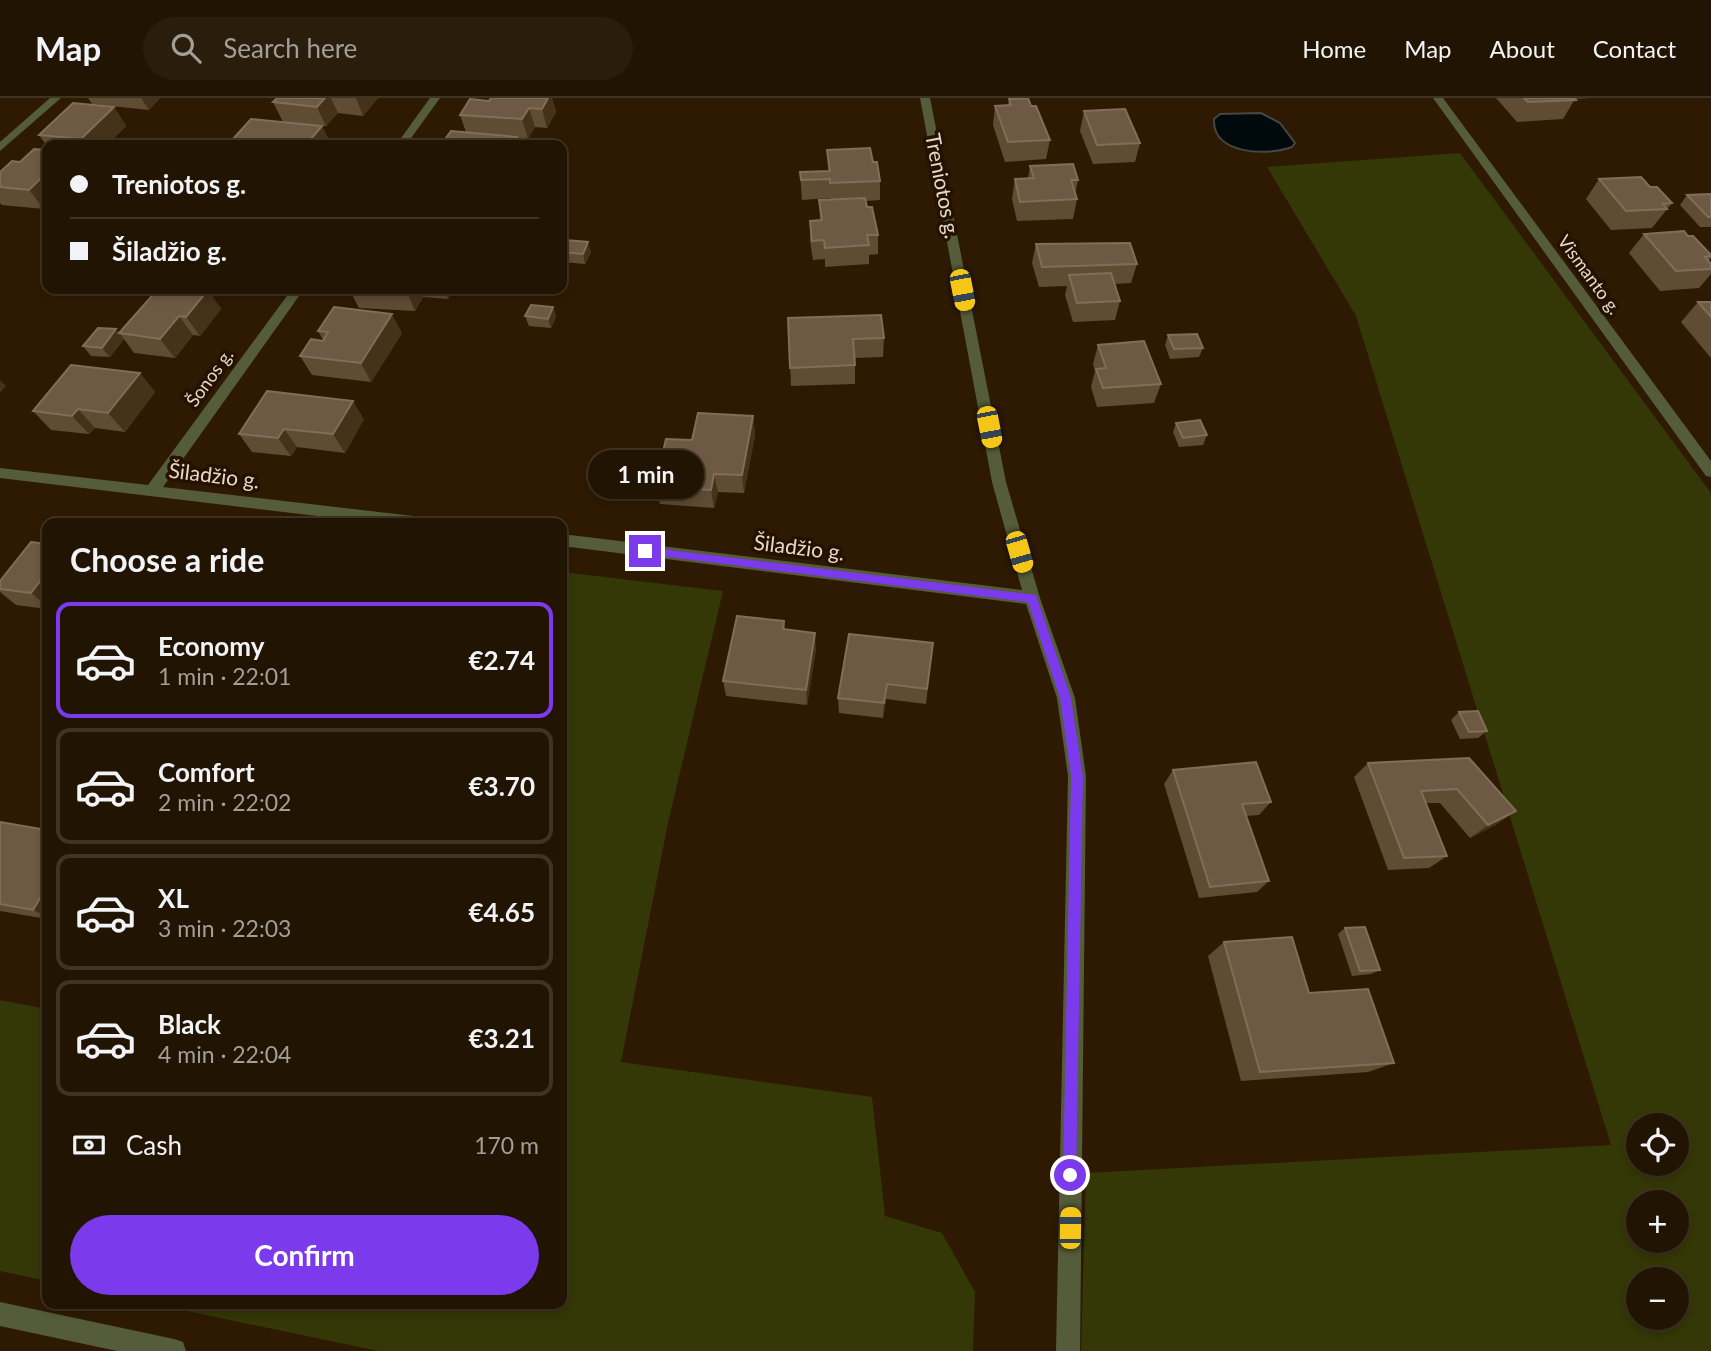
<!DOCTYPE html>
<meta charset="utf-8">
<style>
body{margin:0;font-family:Lato,sans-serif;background:#2a1d0c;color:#f1f3f6;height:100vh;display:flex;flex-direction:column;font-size:26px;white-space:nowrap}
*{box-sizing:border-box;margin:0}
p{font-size:23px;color:#a29e99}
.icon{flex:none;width:38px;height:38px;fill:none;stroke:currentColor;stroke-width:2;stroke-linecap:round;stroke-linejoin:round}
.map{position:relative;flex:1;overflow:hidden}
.details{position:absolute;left:42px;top:420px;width:525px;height:791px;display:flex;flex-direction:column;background:#221402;border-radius:14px;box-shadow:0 4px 10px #0003,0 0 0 2px #3f3324}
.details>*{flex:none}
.hud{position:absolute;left:42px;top:42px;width:525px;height:154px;border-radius:14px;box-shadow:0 4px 10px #0003,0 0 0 2px #3f3324;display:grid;align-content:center;height:154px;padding:0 28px;background:#221402}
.controls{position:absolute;left:1626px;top:1015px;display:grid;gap:14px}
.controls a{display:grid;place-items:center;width:63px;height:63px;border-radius:50%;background:#221402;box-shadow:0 4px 10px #0003,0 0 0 2px #3f3324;font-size:35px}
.end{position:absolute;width:32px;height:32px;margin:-16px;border:9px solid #7c3aed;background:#fff;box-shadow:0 0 0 4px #fff}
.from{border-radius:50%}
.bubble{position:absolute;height:49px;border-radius:24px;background:#221402;box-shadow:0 4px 10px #0003,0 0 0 2px #3f3324;font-size:23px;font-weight:700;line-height:49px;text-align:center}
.car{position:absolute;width:21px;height:42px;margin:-21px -10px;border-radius:9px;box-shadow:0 0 5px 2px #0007;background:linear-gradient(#f5c518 24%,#345 0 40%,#f5c518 0 76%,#345 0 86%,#f5c518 0)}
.hud b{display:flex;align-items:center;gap:24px;height:66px;font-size:26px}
.hud b+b{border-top:2px solid #3f3324}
.hud i{width:18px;height:18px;background:#f1f3f6}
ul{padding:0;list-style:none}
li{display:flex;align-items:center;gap:21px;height:116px;margin:0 14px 10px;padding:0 14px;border:4px solid #3f3324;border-radius:14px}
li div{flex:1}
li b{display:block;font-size:26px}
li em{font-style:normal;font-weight:700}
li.selected{border-color:#7c3aed}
li>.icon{width:63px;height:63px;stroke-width:1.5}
h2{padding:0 28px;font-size:32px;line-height:84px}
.pay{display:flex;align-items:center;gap:18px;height:77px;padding:0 28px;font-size:26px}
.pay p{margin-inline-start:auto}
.button{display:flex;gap:14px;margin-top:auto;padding:14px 28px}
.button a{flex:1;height:80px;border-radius:42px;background:#7c3aed;color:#fff;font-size:28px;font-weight:700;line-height:80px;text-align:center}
header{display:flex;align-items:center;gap:42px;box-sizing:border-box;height:98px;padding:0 35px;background:#221402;border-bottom:2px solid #3f3324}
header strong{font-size:33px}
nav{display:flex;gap:38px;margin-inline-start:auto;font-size:24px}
.search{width:490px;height:63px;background:#2a1d0c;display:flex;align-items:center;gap:18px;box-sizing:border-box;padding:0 24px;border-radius:38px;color:#a29e99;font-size:26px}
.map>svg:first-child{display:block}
.green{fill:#343706;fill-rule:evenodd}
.water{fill:#00090b;stroke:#454744;stroke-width:2}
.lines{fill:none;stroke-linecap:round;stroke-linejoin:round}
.minor{fill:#545c39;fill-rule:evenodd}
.wall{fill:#604b33}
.shaded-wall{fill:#463119}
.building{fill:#6e5a44;stroke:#816e59;stroke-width:2}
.route{fill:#7c3aed}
.labels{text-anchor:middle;stroke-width:7;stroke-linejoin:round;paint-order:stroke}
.far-street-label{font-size:18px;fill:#e6d8ca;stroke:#241100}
.street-label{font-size:21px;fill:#e6d8ca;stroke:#241100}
</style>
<header>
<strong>Map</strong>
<div class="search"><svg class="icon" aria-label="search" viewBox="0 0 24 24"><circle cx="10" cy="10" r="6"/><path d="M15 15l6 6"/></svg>Search here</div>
<nav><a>Home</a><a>Map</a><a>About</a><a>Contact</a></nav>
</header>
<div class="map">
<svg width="1711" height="1253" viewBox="0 0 1711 1253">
<rect width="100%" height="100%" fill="#2e1a03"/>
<!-- green -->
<path class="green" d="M1460,55L1711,395V1253H1081L1086,1075L1611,1047L1356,218L1267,69ZM1638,1027H1676V1066H1638ZM1638,1104H1676V1143H1638ZM1638,1181H1676V1220H1638Z
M562,474L723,493L668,725L621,964L872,999L885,1118L942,1135L975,1194L973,1253H378L154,1206H562Z
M0,902L47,911V1183L0,1173Z"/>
<!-- water -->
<path class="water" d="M1261,15L1280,25L1295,45L1292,49C1268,58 1212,57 1214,21L1220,16Z"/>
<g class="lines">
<!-- minor -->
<path class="minor" d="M50,0H61L0,53V44Z
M430,0H440L406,47H396Z
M920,0H930L1006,384L1040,500L1075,600L1086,678L1080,1253H1056L1068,678L1057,600L1026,506L562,448V436L1022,492L992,384Z
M1433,0H1443L1711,363V379L1706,378Z
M292,191H304L163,389L422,419L430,425H376L0,380V370L148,387Z
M0,1204L174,1241L183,1244L186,1253H117L0,1228Z"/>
</g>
<!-- wall -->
<path class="wall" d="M88,0H160L149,12L92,6Z
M277,0H378L363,18L338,15L326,28H322L331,47H235L232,42L283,24L273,4Z
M491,0H552L556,14L547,30L535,29L528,41L517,40L519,47H441L466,34L460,17L489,3Z
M1496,0H1590L1575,1L1563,21L1517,24Z
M1009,1L1031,8L1050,42L1046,61L1005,64L993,27L995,8L1008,7Z
M114,9L126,28L107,47L47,48L39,37Z
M1084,13L1140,45L1135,64L1093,66L1080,33Z
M47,52V108L44,111L2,107L0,105V74L20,64Z
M827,52L873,64L880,83V102L866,103L867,109L878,137V156L869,157V166L825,169V161L813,162L810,143V123L820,122L819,102H831L830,100L802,102L800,74L828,73Z
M1030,68L1078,82L1075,97L1077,101L1073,121L1017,123L1012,101L1015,81H1028Z
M1599,81L1650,89L1672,105L1652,130L1611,132L1586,101Z
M1711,96V129H1700L1680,107L1687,97Z
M1644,136L1688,138L1711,157V160L1708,163L1711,166V176L1699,190L1660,193L1629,155Z
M1036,146L1137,166L1131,185L1114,186L1120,203L1115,222L1073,224L1065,197L1067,188L1039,189L1032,165Z
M562,148L591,154L585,166L562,164Z
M349,191H453L448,201L423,199L415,213L359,210Z
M208,192L221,211L200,238L193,237L175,260L134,255L124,241L110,259L91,258L83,248L116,231L119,235Z
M1698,204H1711V260L1681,224Z
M553,209L556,219L551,230L529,228L525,218Z
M788,220L884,240L883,259L855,260V286L791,288Z
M318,233L402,235L371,284L312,277L300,258L323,242Z
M1168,237L1203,250L1199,259L1170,261L1165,247Z
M1098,247L1161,286L1154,305L1097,309L1091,289L1095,273L1093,266Z
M140,275L155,294L125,334L95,330L89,336L51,332L33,313Z
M753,318L755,337L744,395L718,394L714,410L660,406L655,388L692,342Z
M364,321L345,355L297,349L291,358L252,354L239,336Z
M1176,325L1207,337L1203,347L1179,349L1173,334Z
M47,446V511L16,507L0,494V483Z
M784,523L785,532L816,551L807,607L726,598L723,583Z
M933,545L926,606L886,601L883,620L839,615L838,600Z
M1459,614L1487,633L1478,640L1460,641L1451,622Z
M1469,660L1516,713L1497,726L1470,740L1440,705H1426L1447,758L1429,770L1388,772L1354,679L1368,665Z
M1173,672L1271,704L1259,717L1246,718L1269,783L1257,794L1199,800L1164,686Z
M0,724L47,732V821L0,813Z
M1345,830L1380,872L1371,876L1352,878L1338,836Z
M1224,844L1309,895L1394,965L1368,974L1241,983L1208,858Z"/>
<!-- shaded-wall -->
<path class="shaded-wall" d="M141,0H160L149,12Z
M325,0H331L338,15L326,28L317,9Z
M356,0H378L363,18Z
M548,0H552L556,14L547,30L542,11Z
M114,9L126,28L107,47H85L81,41Z
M529,10L535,29L528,41L522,21Z
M322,28L331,47H313L310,42Z
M517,39L519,47H511Z
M44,77L47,81V108L44,111L29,92Z
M588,144L591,154L585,166L583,156Z
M408,191H419L423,199L415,213L407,194Z
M444,191H453L448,201Z
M208,192L221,211L200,238L186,219Z
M553,209L556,219L551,230L548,221Z
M392,216L402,235L371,284L361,265Z
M179,218L193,237L175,260L160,241Z
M116,231L124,241L110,259L102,250Z
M140,275L155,294L125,334L108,315Z
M0,282L6,288L0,295Z
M353,303L364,321L345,355L333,336Z
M78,311L95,330L89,336L72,318Z
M753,318L755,337L744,395L742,377Z
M284,331L297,349L291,358L278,340Z
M714,376L718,394L714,410L711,392Z
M44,478L47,480V508L31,495Z
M815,535L816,551L807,607L806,592Z
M887,586L886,601L883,620L884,605Z
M1516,713L1497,726L1470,740L1488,727Z
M47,789V818L33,812Z"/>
<!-- building -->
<path class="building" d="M277,0H325L317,9L273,4Z
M491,0H548L542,11L529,10L522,21L460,17L470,1L489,3Z
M1028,0L1031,8H1036L1050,42L1008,44L995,8L1011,7L1009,1Z
M1524,0H1574L1576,2L1528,4Z
M73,5L114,9L81,41L39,37Z
M1125,11L1140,45L1097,47L1084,13Z
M251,21L322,28L310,42L326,43L323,47H270L271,46L232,42Z
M451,33L517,39L511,47H441Z
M870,50L873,64H877L880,83L830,85V81L801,82L800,74L830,73L827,52Z
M34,51L47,52V77H44L29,92L0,89V74L12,63L20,64Z
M1073,66L1078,82H1071L1077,101L1020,104L1015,81L1034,80L1030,68Z
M1641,79L1650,89H1657L1672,105L1663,106L1667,111L1626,113L1599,81Z
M1711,96V119H1708L1687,97Z
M865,100L867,109H872L878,137H867L869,147L825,150L824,142L812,143L810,123L822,122L819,102Z
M1684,133L1688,138H1693L1711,157V158L1705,159L1711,166V171L1676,173L1644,136Z
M565,142L588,144L583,156L562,154V148Z
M1130,145L1137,166L1042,169L1036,146Z
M1111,175L1120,203L1077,205L1069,177Z
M158,191H196L208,192L186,219L179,218L160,241L119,235Z
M354,191H408L407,194Z
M1698,204H1711V219Z
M531,207L553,209L548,221L525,218Z
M334,209L392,216L361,265L300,258L311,241L323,243L328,234L318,233Z
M881,217L884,240L853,241L855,267L790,270L788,220Z
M98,230L116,231L102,250L83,248Z
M1197,236L1203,250L1174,251L1168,237Z
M1144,243L1161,286L1103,290L1096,271L1106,270L1098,247Z
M71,267L140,275L108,315L78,311L72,318L33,313Z
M267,293L353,303L333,336L284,331L278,340L239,336Z
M698,315L753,318L742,377L714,376L711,392L655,388L666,341L692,342Z
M1200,322L1207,337L1183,340L1176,325Z
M31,444L47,446V478H44L31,495L0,491V483Z
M737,518L784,523L783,531L815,535L806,592L723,583Z
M849,536L933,545L927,591L887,586L884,605L838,600Z
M1478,613L1487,633L1469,634L1459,614Z
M1469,660L1516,713L1488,727L1457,691L1421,693L1447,758L1404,760L1368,665Z
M1256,664L1271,704L1242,706L1269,783L1210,789L1173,672Z
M0,724L47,732V789L33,812L0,806Z
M1365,829L1380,872L1360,873L1345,830Z
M1292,839L1309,895L1368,891L1394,965L1260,974L1224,844Z"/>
<!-- route -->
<path class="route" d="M645,449L1036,497L1071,600L1083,678L1076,1082L1070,1084L1065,1082L1063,1077L1071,678L1060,600L1028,504L645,456L640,453Z"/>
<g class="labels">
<!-- far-street labels -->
<g class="far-street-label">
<text transform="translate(1589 177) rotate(54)" y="6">Vismanto g.</text>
<text transform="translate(210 280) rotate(-54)" y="6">Šonos g.</text>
</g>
<!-- street labels -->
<g class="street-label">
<text transform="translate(942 88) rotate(79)" y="7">Treniotos g.</text>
<text transform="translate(214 378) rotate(7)" y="7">Šiladžio g.</text>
<text transform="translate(799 450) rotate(7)" y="7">Šiladžio g.</text>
</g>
</g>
</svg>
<div class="controls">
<a><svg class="icon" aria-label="locate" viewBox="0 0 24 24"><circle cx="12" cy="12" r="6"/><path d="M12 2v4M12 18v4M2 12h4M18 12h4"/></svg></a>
<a>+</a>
<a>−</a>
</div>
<i class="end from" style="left:1070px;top:1077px"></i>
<i class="end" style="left:645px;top:453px"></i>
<div class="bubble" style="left:588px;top:352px;width:116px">1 min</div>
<i class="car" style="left:962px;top:192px;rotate:169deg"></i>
<i class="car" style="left:989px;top:329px;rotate:169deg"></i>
<i class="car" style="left:1019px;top:454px;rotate:164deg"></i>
<i class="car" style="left:1070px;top:1130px;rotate:1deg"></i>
<div class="hud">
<b><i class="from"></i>Treniotos g.</b>
<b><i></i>Šiladžio g.</b>
</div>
<section class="details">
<h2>Choose a ride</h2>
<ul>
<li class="selected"><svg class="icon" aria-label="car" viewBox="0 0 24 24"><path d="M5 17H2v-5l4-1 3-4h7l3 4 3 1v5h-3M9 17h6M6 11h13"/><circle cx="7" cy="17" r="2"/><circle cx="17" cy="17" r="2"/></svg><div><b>Economy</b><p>1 min · 22:01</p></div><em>€2.74</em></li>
<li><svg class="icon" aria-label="car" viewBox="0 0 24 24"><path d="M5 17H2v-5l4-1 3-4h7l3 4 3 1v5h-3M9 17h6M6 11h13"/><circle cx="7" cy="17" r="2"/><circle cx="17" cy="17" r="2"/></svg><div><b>Comfort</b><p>2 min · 22:02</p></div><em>€3.70</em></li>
<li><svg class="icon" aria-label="car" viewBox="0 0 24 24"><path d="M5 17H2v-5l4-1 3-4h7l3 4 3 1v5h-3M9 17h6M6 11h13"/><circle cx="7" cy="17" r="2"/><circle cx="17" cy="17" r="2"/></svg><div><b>XL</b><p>3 min · 22:03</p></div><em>€4.65</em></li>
<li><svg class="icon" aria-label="car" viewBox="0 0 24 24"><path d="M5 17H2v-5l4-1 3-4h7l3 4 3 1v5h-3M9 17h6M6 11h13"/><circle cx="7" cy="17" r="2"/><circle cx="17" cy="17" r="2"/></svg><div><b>Black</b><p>4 min · 22:04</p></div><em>€3.21</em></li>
</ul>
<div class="pay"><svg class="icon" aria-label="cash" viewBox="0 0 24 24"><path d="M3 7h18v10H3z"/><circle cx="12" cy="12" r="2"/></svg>Cash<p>170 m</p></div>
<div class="button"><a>Confirm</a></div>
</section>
</div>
